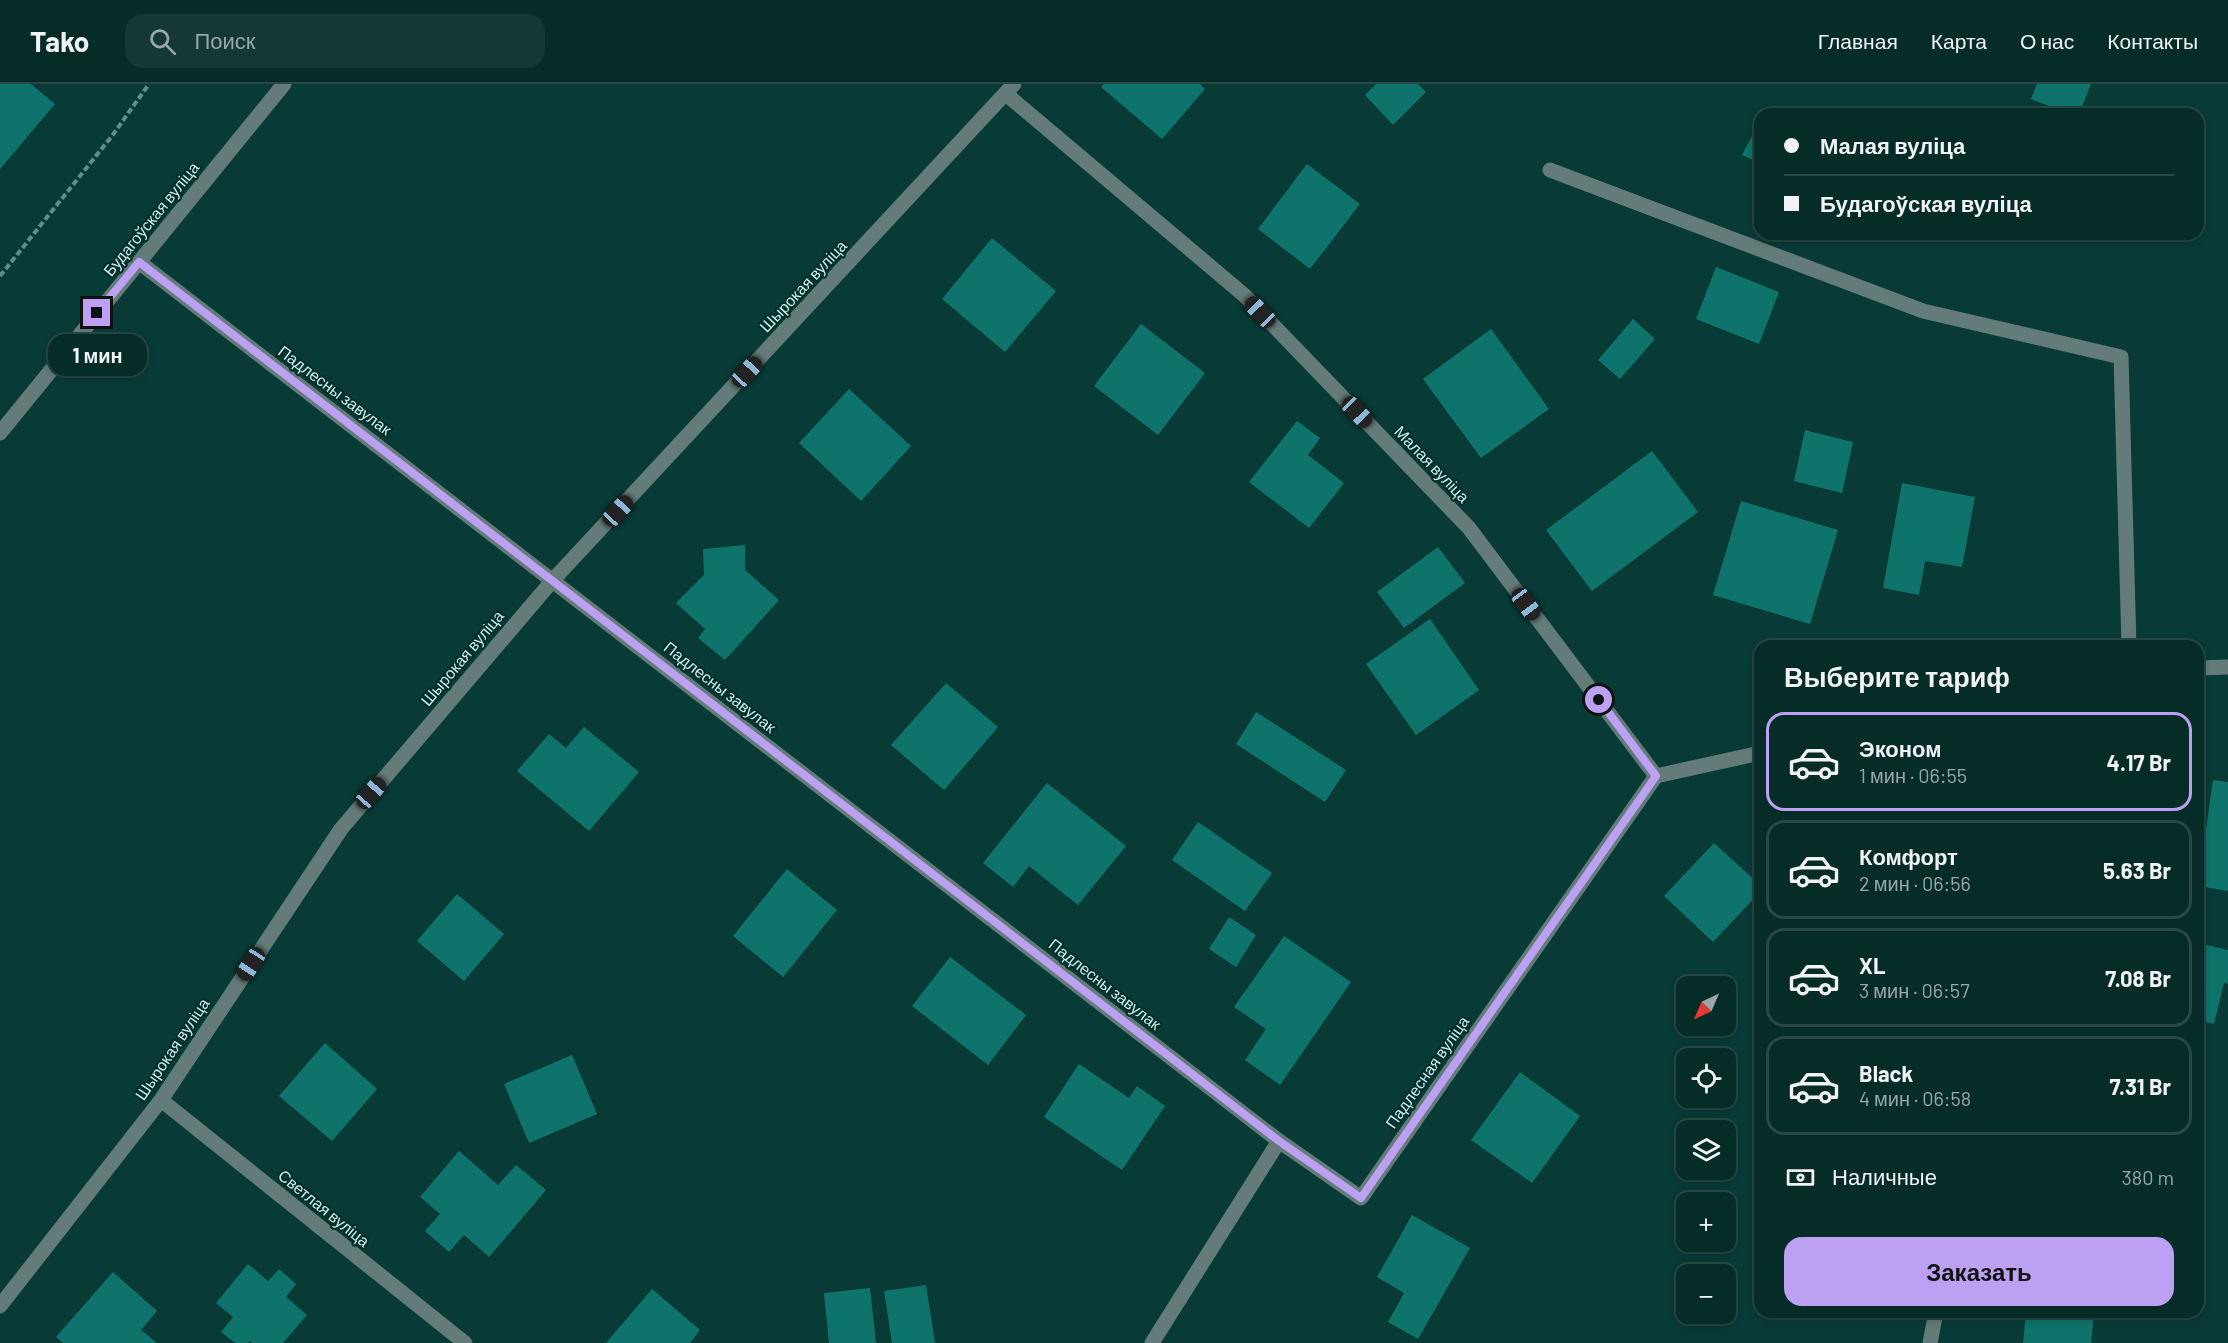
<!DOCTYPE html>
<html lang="ru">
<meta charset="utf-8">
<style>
body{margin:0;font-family:Barlow,sans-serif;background:#143834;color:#f1f3f6;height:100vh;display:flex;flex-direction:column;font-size:22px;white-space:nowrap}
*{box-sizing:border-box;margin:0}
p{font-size:20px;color:#98a7a8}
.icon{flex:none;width:33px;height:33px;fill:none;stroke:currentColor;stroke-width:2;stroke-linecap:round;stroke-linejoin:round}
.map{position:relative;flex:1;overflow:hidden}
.side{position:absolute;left:1754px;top:556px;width:450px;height:678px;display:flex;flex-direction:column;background:#062c28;border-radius:18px;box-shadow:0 3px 9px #0003,0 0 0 2px #274845}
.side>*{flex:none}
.top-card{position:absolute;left:1754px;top:24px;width:450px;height:132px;border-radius:18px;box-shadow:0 3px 9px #0003,0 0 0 2px #274845;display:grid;align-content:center;height:132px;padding:0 30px;background:#062c28}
.needle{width:39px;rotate:224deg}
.fabs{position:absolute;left:1676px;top:892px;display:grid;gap:12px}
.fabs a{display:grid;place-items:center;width:60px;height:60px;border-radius:12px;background:#062c28;box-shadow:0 3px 9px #0003,0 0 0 2px #274845;font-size:30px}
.end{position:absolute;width:27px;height:27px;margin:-14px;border:8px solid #bca0f2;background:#111;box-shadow:0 0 0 3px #111}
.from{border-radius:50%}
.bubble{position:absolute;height:42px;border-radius:18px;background:#062c28;box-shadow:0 3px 9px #0003,0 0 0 2px #274845;font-size:20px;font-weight:700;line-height:42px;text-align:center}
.car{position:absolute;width:18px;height:36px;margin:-18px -9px;border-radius:8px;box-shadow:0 0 4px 2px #0007;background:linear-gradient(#222 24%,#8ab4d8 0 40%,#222 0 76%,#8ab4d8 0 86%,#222 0)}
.top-card b{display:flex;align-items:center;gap:21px;height:57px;font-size:22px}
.top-card b+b{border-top:2px solid #274845}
.top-card i{width:15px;height:15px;background:#f1f3f6}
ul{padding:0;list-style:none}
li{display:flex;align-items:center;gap:18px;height:99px;margin:0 12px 9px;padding:0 18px;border:3px solid #274845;border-radius:18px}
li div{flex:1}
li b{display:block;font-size:22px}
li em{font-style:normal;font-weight:700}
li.selected{border-color:#bca0f2}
li>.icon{width:54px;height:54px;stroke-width:1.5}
h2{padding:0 30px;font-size:27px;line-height:72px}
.pay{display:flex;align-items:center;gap:15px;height:66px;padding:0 30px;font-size:22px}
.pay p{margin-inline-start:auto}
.action{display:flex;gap:12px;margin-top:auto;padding:12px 30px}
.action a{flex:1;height:69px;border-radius:18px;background:#bca0f2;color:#111;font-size:24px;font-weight:700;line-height:69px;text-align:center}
header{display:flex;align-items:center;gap:36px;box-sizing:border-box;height:84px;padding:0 30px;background:#062c28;border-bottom:2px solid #274845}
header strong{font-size:28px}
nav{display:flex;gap:33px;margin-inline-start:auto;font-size:21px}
.search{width:420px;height:54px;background:#143834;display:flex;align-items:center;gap:15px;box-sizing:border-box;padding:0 21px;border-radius:18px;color:#98a7a8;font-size:22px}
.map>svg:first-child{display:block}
.building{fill:#0e746b}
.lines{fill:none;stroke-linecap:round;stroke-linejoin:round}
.path{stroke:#638d88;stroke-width:4;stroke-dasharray:6 3;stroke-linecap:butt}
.minor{stroke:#647c79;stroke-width:15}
.route{stroke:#bca0f2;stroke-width:8}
.labels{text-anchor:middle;stroke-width:4.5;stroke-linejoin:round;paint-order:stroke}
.street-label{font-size:16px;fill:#cfede8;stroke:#00302c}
</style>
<header>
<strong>Tako</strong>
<div class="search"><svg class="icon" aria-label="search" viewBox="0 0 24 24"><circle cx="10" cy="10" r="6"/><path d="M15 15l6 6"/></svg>Поиск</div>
<nav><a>Главная</a><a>Карта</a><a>О нас</a><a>Контакты</a></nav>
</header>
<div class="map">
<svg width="2228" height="1259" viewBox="0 0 2228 1259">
<rect width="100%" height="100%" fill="#083b36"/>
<!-- building -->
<path class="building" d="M0,0H31L55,20L0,85Z
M1104,0H1200L1205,5L1162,55L1101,3Z
M1376,0H1418L1426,8L1393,41L1365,11Z
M2037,0H2091L2079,30H2070L2031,15Z
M1760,37V79L1742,71Z
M1307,80L1360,120L1310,185L1258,145Z
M992,154L1056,207L1005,268L942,215Z
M1716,183L1779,208L1759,260L1696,235Z
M1633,235L1655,255L1620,295L1598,276Z
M1141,240L1205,289L1158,351L1094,302Z
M1491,245L1549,325L1481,374L1423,295Z
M849,305L911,362L861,417L799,359Z
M1297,337L1320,354L1308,371L1344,399L1309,444L1249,398Z
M1805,346L1853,358L1842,409L1794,397Z
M1652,367L1698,428L1592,507L1546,446Z
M1902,399L1975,413L1962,483L1925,477L1919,511L1883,504Z
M1741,417L1838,446L1810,540L1713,511Z
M745,461V486L779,516L725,576L698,554L705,545L676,519L704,491L703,465Z
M1438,463L1465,499L1404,544L1377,508Z
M1430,535L1479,606L1416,651L1366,580Z
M946,599L998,643L944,706L891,661Z
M1256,628L1346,686L1325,718L1236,660Z
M584,643L639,688L589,747L517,687L549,650L566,664Z
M2213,696L2228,698V807L2198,802Z
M1047,699L1126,762L1078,821L1029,782L1013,803L983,779Z
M1198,738L1272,789L1245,827L1172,776Z
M1714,759L1760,801V808L1713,858L1664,812Z
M787,785L837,826L783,893L733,852Z
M457,810L504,850L464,897L417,857Z
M1229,833L1256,851L1236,883L1209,865Z
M1284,852L1351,898L1280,1001L1245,976L1266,945L1234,923Z
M2198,859L2228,866V900L2224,899L2214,940L2198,936Z
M950,873L1026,931L988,981L912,922Z
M325,959L377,1005L332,1057L279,1012Z
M572,971L597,1030L529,1059L504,1000Z
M1079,980L1129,1014L1137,1002L1165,1022L1122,1086L1044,1033Z
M1520,988L1580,1032L1532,1099L1471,1056Z
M459,1067L498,1101L516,1081L546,1106L489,1173L464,1151L449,1168L425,1147L440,1130L420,1113Z
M1412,1131L1470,1164L1418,1255L1388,1238L1404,1209L1377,1193Z
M248,1180L268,1197L279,1185L296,1200L286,1213L307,1231L283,1259H252L250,1257L248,1259H235L221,1248L233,1233L216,1219Z
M113,1188L157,1227L141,1246L157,1259H63L56,1253Z
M926,1201L935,1259H892L884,1207Z
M870,1204L876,1259H829L824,1209Z
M652,1205L700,1246L690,1259H606Z
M2026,1228H2094L2091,1259H2023Z"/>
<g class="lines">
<!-- path -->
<path class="path" d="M0,192L112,52L149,0"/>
<!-- minor -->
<path class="minor" d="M1006,10L1244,211L1469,444L1656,692
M1550,86L1923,227L2121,273L2129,562
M139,178L1279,1057
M0,349L284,0
M2198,584L2228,583
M161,1016L465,1259
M0,1222L161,1016L341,745L553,496L1014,0
M1152,1259L1279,1057L1361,1114L1656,692L1760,669
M1930,1259L1936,1228"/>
</g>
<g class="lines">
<!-- route -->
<path class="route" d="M97,229L139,178L1279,1057L1361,1114L1656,692L1599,616"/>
</g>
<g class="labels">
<!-- street labels -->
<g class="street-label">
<text transform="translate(151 135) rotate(-51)" y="6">Будагоўская вуліца</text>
<text transform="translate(803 202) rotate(-47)" y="6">Шырокая вуліца</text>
<text transform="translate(335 306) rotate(37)" y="6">Падлесны завулак</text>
<text transform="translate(1432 380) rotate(46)" y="6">Малая вуліца</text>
<text transform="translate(462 574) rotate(-50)" y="6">Шырокая вуліца</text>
<text transform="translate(720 603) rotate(38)" y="6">Падлесны завулак</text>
<text transform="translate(1105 900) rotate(38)" y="6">Падлесны завулак</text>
<text transform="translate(172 965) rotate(-56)" y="6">Шырокая вуліца</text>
<text transform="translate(1427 988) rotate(-55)" y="6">Падлесная вуліца</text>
<text transform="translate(324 1124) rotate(39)" y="6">Светлая вуліца</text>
</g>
</g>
</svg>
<div class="fabs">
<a><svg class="needle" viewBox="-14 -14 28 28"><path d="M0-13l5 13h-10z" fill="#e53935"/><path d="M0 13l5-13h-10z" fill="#98a7a8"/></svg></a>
<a><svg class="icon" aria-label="locate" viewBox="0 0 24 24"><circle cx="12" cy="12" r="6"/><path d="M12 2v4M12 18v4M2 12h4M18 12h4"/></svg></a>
<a><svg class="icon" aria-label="layers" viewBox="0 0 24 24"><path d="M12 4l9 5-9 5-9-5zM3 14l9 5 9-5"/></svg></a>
<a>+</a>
<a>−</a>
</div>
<i class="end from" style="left:1599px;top:616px"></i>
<i class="end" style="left:97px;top:229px"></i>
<div class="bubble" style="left:48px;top:250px;width:99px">1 мин</div>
<i class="car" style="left:1260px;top:228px;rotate:316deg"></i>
<i class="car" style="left:747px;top:288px;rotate:43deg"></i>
<i class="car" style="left:1357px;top:328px;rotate:136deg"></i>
<i class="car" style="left:618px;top:427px;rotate:43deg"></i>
<i class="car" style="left:1526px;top:520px;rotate:143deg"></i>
<i class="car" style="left:371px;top:709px;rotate:41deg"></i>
<i class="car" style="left:251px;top:880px;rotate:213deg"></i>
<div class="top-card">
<b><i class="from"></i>Малая вуліца</b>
<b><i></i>Будагоўская вуліца</b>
</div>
<section class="side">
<h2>Выберите тариф</h2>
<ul>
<li class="selected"><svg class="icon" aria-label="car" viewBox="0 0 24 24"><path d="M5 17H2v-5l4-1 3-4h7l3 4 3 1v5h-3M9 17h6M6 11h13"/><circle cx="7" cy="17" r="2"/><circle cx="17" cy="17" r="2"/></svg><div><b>Эконом</b><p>1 мин · 06:55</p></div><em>4.17 Br</em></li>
<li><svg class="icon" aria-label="car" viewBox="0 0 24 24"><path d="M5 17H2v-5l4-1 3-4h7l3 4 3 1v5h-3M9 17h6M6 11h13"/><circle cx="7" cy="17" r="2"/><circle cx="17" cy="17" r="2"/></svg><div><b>Комфорт</b><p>2 мин · 06:56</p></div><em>5.63 Br</em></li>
<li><svg class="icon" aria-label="car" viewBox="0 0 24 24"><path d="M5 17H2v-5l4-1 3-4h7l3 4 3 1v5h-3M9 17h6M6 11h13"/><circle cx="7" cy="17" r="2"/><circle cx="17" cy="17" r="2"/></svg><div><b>XL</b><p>3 мин · 06:57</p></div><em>7.08 Br</em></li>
<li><svg class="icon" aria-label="car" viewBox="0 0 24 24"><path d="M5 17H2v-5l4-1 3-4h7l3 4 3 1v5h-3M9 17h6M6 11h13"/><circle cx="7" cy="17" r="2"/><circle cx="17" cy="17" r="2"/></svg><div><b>Black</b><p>4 мин · 06:58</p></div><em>7.31 Br</em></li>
</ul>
<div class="pay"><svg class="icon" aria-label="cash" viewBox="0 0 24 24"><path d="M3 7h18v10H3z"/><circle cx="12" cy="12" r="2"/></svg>Наличные<p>380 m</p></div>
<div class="action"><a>Заказать</a></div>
</section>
</div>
